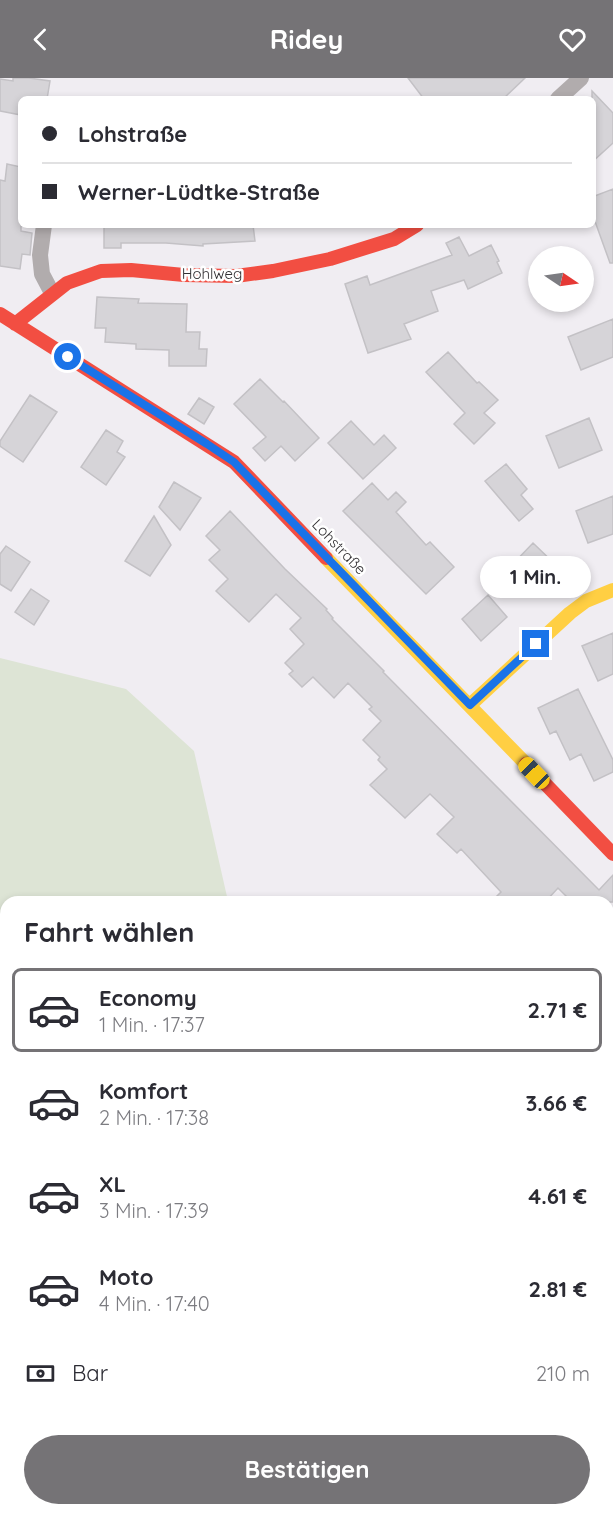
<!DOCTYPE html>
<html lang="de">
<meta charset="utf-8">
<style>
body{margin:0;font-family:Quicksand,sans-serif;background:#f7f7f7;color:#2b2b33;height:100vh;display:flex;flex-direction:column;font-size:22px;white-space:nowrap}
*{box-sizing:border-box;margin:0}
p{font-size:20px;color:#7c7c81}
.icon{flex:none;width:33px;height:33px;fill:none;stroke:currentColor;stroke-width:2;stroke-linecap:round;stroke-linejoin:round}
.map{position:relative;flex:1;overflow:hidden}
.drawer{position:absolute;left:0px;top:818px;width:614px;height:620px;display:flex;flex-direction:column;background:#fff;border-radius:18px 18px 0 0;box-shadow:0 3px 9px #0003}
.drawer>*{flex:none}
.banner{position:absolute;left:18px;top:18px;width:578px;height:132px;border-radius:9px;box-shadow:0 3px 9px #0003;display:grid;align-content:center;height:132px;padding:0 24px;background:#fff}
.needle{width:39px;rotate:103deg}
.fabs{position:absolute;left:528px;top:168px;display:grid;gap:12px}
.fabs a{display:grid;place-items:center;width:66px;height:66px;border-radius:50%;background:#fff;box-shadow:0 3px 9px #0003;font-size:30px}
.end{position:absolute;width:27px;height:27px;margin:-14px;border:8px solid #1a73e8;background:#fff;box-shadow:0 0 0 3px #fff}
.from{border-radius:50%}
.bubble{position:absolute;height:42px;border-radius:21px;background:#fff;box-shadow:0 3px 9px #0003;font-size:20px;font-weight:800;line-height:42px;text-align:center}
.car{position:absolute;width:18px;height:36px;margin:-18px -9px;border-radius:8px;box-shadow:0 0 4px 2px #0007;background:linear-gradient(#f5c518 24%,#345 0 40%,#f5c518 0 76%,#345 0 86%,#f5c518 0)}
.banner b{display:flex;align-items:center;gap:21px;height:57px;font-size:22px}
.banner b+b{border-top:2px solid #e1e1e2}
.banner i{width:15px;height:15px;background:#2b2b33}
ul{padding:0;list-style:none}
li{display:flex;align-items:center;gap:18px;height:84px;margin:0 12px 9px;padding:0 12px;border:3px solid transparent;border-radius:9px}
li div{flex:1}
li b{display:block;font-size:22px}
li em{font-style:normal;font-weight:800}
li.selected{border-color:#757376}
li>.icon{width:54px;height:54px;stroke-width:1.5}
h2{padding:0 24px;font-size:27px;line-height:72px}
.pay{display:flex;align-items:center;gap:15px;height:66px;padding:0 24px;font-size:22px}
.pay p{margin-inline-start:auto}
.button{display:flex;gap:12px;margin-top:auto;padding:12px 24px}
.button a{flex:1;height:69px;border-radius:36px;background:#757376;color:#fff;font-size:24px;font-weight:800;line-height:69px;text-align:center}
header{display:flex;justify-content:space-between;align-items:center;height:78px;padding:0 24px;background:#757376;color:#fff;font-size:27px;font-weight:800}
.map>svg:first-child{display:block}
.green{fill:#dde4d5}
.building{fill:#d6d4d8;stroke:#c3c1c5;stroke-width:1.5}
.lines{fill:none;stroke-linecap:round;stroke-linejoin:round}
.street{stroke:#b1acad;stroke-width:16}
.slow{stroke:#ffcf43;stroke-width:14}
.jam{stroke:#f24e42;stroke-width:14}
.route{stroke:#1a73e8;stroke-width:8}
.labels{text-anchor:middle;stroke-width:5;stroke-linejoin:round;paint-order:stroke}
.street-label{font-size:15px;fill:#333134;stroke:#fff}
</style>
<header><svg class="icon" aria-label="back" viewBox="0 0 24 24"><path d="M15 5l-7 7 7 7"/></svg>Ridey<svg class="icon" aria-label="heart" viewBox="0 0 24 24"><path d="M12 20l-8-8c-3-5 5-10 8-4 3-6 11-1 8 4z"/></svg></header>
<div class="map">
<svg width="613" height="1436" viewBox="0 0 613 1436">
<rect width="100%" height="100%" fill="#f0edf2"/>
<!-- green -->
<path class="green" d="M0,580L126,611L194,673L228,823L6,824V1431H374L376,1436H0Z
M613,1309V1380L608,1381V1310Z"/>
<!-- building -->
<path class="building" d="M13,0H29L50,3L47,21H21V37L0,33V1L13,3Z
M408,0H525L503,21H424Z
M592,13L613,35V65L592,84Z
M7,86L21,89V153L32,155L30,177L22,176L20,191L0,188V102L5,103Z
M613,111V185H610L592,135V119Z
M104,147H253L255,163L203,166V168L166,165H121V170H104Z
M459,159L469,178L491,167L499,183L497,184L502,195L468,211L464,202L431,213L438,233L404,246L411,261L368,275L345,206L367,198L370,207L452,177L446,165Z
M97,219L139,221L138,225L187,226L186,254H200L199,271H207L206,288H169V272L136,271V266L105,264L106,250H95Z
M613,241V279L581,292L568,259Z
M448,274L477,305L479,304L498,322L484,335L495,345L474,366L454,346L465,335L426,294Z
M260,301L283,324L284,323L319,360L295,383L281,368L265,383L253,370L266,359L234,326Z
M30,317L57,334L23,384L0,368V363Z
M199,320L214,329L204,346L188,336Z
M589,340L602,372L559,390L546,358Z
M351,343L374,367L384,357L396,370L363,401L328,365Z
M106,352L123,363L117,374L125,379L106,407L81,389Z
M506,386L527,411L521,417L533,431L519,443L485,403Z
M174,404L201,420L180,452L159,429Z
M372,405L388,422L396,414L406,424L396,434L426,467L430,464L454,489L426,516L343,433Z
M613,418V456L588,465L576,433Z
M230,433L285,491L327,531L326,532L333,540L332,541L384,593L383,594L599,812L613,797V824H572L558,810L545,824H491L501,814L461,771L457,775L437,756L454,739L430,716L405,740L370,707L387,691L378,682L380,679L363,662L381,643L369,631L372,629L348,605L334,620L313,599L302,609L289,596L293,593L285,585L304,566L290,551L301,540L276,516L249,544L216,513L228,501L209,482L220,472L206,458Z
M154,438L171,467L150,498L125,483Z
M533,465L559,490L536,514L510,489Z
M6,468L30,484L11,513L0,506V476Z
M31,511L49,523L34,547L15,534Z
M488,517L507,539L481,563L462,541Z
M613,555V596L598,603L582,568Z
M578,611L613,682V694L594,703L581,676L570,682L556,653L550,656L538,630Z"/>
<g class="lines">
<!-- street -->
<path class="street" d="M558,21L581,0
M44,147L40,177L42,196L52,215
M608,1304L613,1303
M464,1431L465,1436"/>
<!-- slow -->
<path class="slow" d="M326,480L526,686
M470,627L570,535L586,523L613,512"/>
<!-- jam -->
<path class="jam" d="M0,236L234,384L326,480
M15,246L67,205L101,193L131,192L184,197L236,198L273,193L330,181L394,161L417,147
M526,686L613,776"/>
</g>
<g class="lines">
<!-- route -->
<path class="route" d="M68,279L207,366L234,384L470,627L536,566"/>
</g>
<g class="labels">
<!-- street labels -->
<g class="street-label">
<text x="212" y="201">Hohlweg</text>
<text transform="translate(339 469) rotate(46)" y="5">Lohstraße</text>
</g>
</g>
</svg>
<div class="fabs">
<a><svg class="needle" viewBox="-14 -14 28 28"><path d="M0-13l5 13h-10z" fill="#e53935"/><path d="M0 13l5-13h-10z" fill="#7c7c81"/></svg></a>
</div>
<i class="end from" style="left:68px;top:279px"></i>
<i class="end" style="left:536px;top:566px"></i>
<div class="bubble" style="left:480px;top:478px;width:111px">1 Min.</div>
<i class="car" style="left:534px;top:695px;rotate:316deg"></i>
<div class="banner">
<b><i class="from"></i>Lohstraße</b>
<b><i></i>Werner-Lüdtke-Straße</b>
</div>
<section class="drawer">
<h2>Fahrt wählen</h2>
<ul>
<li class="selected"><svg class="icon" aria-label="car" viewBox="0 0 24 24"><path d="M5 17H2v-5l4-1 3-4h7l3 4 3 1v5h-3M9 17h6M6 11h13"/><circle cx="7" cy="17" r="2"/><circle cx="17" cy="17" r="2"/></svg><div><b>Economy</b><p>1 Min. · 17:37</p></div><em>2.71 €</em></li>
<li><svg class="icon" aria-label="car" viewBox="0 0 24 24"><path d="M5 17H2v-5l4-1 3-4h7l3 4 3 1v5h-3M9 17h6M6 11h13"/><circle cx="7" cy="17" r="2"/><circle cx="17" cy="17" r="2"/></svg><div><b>Komfort</b><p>2 Min. · 17:38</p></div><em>3.66 €</em></li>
<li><svg class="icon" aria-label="car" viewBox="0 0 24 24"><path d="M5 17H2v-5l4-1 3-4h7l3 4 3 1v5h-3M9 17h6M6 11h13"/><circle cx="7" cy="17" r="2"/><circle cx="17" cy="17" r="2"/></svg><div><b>XL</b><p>3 Min. · 17:39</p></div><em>4.61 €</em></li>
<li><svg class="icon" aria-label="car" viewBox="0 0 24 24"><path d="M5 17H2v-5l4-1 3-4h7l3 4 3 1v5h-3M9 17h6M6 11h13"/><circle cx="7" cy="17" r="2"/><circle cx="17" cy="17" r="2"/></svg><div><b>Moto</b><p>4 Min. · 17:40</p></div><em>2.81 €</em></li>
</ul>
<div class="pay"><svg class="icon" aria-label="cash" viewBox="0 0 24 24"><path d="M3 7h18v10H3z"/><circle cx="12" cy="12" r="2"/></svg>Bar<p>210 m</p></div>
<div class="button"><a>Bestätigen</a></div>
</section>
</div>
